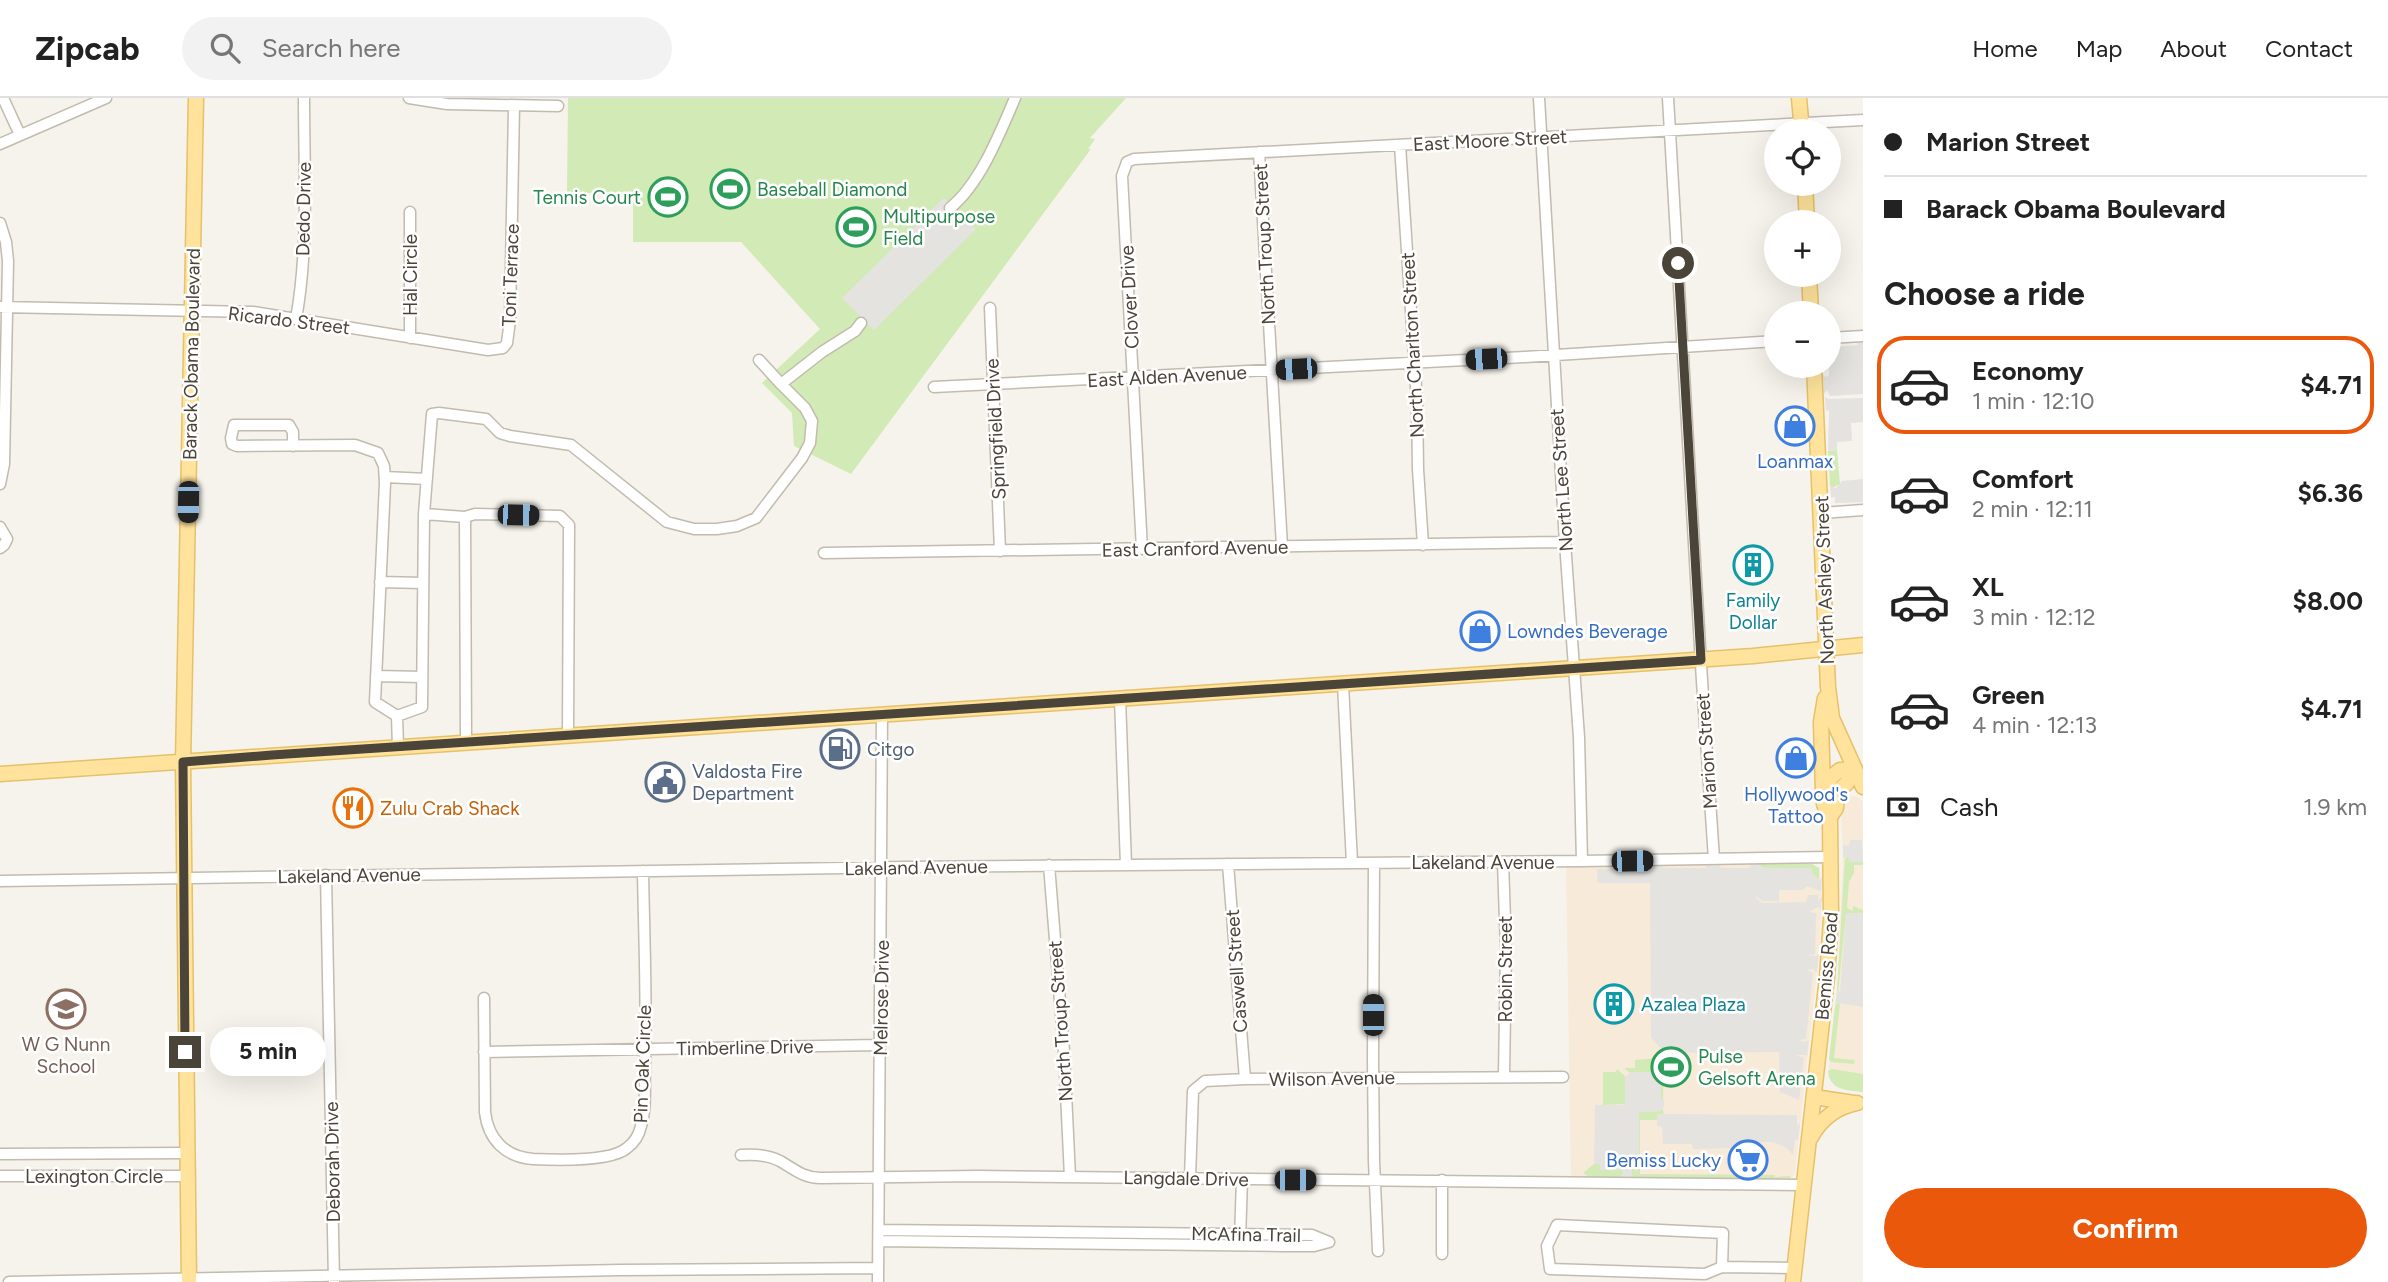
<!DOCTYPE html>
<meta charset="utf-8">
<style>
body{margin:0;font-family:Figtree,sans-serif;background:#f2f2f2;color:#222;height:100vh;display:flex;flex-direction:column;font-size:26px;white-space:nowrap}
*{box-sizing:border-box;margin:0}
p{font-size:23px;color:#767676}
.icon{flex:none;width:38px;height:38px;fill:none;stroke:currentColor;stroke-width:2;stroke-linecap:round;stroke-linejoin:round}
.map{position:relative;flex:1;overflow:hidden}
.details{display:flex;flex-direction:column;background:#fff;width:525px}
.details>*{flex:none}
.top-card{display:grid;align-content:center;height:154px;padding:0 21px;background:#fff}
.controls{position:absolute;left:1764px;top:21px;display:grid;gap:14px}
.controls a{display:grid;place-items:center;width:77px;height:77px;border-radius:50%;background:#fff;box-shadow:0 7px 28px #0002;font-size:35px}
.end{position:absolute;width:32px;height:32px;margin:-16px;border:9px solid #4b4439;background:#fff;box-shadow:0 0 0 4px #fff}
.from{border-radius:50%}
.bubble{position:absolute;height:49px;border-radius:24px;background:#fff;box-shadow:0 7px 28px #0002;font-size:23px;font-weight:700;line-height:49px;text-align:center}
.car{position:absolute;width:21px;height:42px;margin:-21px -10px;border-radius:9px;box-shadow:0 0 5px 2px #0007;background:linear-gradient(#222 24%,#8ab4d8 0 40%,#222 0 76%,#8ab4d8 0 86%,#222 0)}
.top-card b{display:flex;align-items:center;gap:24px;height:66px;font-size:26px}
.top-card b+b{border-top:2px solid #e0e0e0}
.top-card i{width:18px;height:18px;background:#222}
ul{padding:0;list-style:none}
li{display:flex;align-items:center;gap:21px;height:98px;margin:0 14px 10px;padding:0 7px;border:4px solid transparent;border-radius:28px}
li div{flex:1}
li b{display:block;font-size:26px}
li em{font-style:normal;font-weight:700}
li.selected{border-color:#ea580c}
li>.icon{width:63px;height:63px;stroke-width:1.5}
h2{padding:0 21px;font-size:32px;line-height:84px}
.pay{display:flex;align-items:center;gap:18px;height:77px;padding:0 21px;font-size:26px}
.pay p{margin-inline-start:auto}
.cta{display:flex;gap:14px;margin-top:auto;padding:14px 21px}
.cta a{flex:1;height:80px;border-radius:42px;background:#ea580c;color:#fff;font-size:28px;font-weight:700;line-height:80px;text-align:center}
header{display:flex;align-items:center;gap:42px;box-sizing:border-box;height:98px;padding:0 35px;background:#fff;border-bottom:2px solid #e0e0e0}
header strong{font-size:33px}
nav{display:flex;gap:38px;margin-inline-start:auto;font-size:24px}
.search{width:490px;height:63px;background:#f2f2f2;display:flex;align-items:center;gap:18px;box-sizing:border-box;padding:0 24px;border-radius:38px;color:#767676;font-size:26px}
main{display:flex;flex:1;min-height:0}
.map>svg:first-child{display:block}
.commercial{fill:#f7ead8}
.green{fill:#d2eab5}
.parking{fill:#e5e3e0}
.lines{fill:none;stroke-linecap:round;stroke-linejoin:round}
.minor-casing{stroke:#c2bbae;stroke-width:13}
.major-casing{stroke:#e6c16a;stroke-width:17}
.minor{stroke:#fff;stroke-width:10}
.major{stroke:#ffe39c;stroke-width:14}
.route{stroke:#4b4439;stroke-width:9}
.labels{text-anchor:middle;stroke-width:5;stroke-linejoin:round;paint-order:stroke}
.street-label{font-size:19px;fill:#4b4439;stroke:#fff}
.leisure-label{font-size:19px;fill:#27864d;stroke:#fff;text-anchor:start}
.shop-label{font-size:19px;fill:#366cbe;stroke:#fff}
.culture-label{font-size:19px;fill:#0d838f;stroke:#fff}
.service-label{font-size:19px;fill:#4e5e75;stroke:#fff;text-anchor:start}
.food-label{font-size:19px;fill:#c56008;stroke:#fff;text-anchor:start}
.education-label{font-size:19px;fill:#785e54;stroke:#fff}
</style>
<header>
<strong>Zipcab</strong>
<div class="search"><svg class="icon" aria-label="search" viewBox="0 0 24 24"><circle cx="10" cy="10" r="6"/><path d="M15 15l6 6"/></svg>Search here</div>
<nav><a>Home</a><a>Map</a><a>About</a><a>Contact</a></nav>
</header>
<main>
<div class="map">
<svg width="1863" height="1184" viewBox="0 0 1863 1184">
<rect width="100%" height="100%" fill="#f6f3ec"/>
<!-- commercial -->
<path class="commercial" d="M1852,698L1858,699L1863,704V994L1836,989L1828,978L1837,892L1843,760L1841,709L1846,700Z
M1805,765L1820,771L1822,799L1819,856L1795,1074L1792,1080L1571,1081L1566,766Z"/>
<!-- green -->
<path class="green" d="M568,0H1126L1090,40L1095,41L1088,51H1091L851,376L794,348L792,315L762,285L820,231L741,144H633V95H567Z
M1837,352L1840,386L1832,390L1830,388L1828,353Z
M1845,758V764L1846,758L1849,759V764H1863V767H1854V775L1849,784L1847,810L1853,813V808L1863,812V815H1846L1838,895L1837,892Z
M1763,765L1812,766L1819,770V782L1813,776L1759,769Z
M1838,905L1840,906L1834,960L1855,962L1854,966L1831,964L1829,961L1835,908Z
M1660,960H1664L1663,1002L1624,970H1635V962Z
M1617,971L1626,979L1625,1006L1603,1007V974H1616Z
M1832,971L1863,976V994C1847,992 1830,993 1828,973Z
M1662,1009L1664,1016H1657V1022H1640V1076L1775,1077V1079L1790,1078V1080H1634L1632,1077V1066L1639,1065V1014L1661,1013Z
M1621,1065L1623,1067V1076L1618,1081H1592L1583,1075L1594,1066H1600V1072H1619Z"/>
<!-- parking -->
<path class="parking" d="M944,100L976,131L874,232L842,200Z
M1855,243H1863V296L1830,298L1827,292L1824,296L1823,277L1826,279L1829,277V249L1858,247Z
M1825,299L1828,301L1863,300V324L1851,325L1852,343L1837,344V352L1828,353L1829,312L1826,313Z
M1863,381V404L1835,405V399L1831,400L1830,388L1836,390L1842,383Z
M1850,742H1862L1863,764H1849L1848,758L1843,760V747L1849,748Z
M1748,765H1763L1759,770H1811L1813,776L1819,782L1822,780L1821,793L1807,788L1803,792H1779V803H1762L1755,797L1757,801L1762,805L1806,804L1808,797H1818V803L1822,799L1821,812L1818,809L1809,814L1816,815L1815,856L1807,857L1816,858L1819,856L1817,875L1813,871L1806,872L1813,875L1806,941L1799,942L1805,944L1809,942L1807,959L1805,957H1797L1804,960L1799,1002L1780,994L1779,954L1666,955L1651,940L1650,785H1598L1597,771L1650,770L1648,766L1663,767V770H1706V766H1721L1720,770H1749L1751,768Z
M1846,815H1863V909L1838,905L1835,908L1837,892L1840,894Z
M1630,974H1661V1001L1664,1002V1010L1662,1009L1661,1013L1639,1014V1065L1632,1066V1077L1634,1080L1618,1081L1623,1076L1621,1065L1619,1072H1600V1066H1594L1595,1007H1625V980Z
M1657,1016L1797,1017V1028L1800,1025L1798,1043L1795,1041L1793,1057L1785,1049L1772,1044H1742L1735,1050L1700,1051H1693L1692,1046H1663L1662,1029L1657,1028Z"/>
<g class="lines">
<!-- minor casing -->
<g class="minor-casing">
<path id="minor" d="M3,0L20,37
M409,0L447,6L558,8
M1539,0L1565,444L1579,639L1582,763
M1668,0L1702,583L1714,761
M0,46L106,0
M1400,47L1417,304L1418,371L1423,447
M1259,54L1282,448
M950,110C980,86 1000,35 1015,0
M0,125L6,144L8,163L4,366L0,386
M0,209L253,214L488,252L503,250L507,245L510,222L514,8
M990,210L1000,453
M296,221C309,149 304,73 304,0
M410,240V114
M1829,240L1863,238
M759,262L781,286L822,254L855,233L861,225
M934,289L1525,259L1776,243
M293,348V334L289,327H234L231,340L232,346L237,348L355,347L378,355L384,368L385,385L375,604L397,618L398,649
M385,379L427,381
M1822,415L1863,412
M465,419L475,416L560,418L569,427L568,637
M0,429L7,441L4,447L0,450
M1142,451L1122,78L1127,64L1134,61L1863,22
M824,455L1565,444
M380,484L423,485
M376,578L422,579
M1343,586L1352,765
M1120,600L1126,767
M397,618L422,609L424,416
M466,644L465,419L424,416L432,316L439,315L486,321L500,335L510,338L571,347L667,424L694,431H717L737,428L756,420L802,360L810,345L812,323L805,310L781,286
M1503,764L1506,851L1504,978
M1374,765L1373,962L1374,1063L1378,1153
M1228,766L1245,981
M1049,767L1064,953L1070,1079
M326,777L334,1183
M0,783L908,769L1582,763L1832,759
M484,900L485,1014C488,1041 505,1059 533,1061C555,1062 611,1064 627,1050C634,1045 639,1037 641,1028C647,1009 644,985 645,965C647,901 644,837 643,773
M484,954L880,947
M0,1056L187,1055
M741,1057C754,1056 768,1057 780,1063C794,1071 803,1080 821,1080L978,1078L1804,1087
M0,1078H187
M1190,1080L1193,993L1205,983L1245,981L1563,979
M879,1132L1312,1137L1329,1144
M1240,1141L1242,1081
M879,1143L1283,1148H1314L1329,1144
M1442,1156V1082
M1722,1169L1723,1135L1557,1127L1547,1148L1550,1171L1705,1176L1722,1169L1795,1170
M9,1184L621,1172L878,1170
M878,1184L882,616"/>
</g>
<!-- major casing -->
<g class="major-casing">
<path id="major" d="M1799,0L1802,33
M1805,86L1807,124
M1809,177L1811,215
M1814,268L1828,589L1832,620L1863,689
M0,676L1753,558L1863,547
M1823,695L1821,624L1825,600
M1830,719L1836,710L1837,694L1847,685L1855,671
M1814,999L1854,1005
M1811,1039C1821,1021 1837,1009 1857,1005
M189,1184L183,665L196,0
M1793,1184L1827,879L1831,820L1830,722L1824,706L1823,696L1831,679L1840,672L1855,671"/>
</g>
<!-- minor -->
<use href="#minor" class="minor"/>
<!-- major -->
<use href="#major" class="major"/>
</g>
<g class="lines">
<!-- route -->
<path class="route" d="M185,954L183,664L272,657L1701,562L1678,165"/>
</g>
<!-- icons -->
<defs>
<g id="stadium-ring" transform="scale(2.0125)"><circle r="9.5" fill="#fff" stroke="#2e9e5b" stroke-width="1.5"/><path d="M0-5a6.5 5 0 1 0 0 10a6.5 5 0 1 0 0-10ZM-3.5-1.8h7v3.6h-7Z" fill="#2e9e5b"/></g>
<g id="shop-ring" transform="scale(2.0125)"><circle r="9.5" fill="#fff" stroke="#3f7fe0" stroke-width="1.5"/><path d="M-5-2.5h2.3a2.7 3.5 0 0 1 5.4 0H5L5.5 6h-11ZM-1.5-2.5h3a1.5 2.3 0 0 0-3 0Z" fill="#3f7fe0"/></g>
<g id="building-ring" transform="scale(2.0125)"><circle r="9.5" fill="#fff" stroke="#0f9aa8" stroke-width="1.5"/><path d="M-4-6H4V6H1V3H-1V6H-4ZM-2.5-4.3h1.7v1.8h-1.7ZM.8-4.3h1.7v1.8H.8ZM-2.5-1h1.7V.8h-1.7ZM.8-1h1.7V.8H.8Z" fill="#0f9aa8"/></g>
<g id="fuel-ring" transform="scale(2.0125)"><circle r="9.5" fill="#fff" stroke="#5c6f8a" stroke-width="1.5"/><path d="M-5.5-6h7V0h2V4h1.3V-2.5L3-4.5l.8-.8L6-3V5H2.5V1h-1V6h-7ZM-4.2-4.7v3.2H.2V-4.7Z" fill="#5c6f8a"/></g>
<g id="civic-ring" transform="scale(2.0125)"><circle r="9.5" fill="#fff" stroke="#5c6f8a" stroke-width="1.5"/><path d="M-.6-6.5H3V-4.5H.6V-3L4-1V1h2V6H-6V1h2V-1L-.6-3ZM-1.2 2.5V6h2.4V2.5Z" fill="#5c6f8a"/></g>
<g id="restaurant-ring" transform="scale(2.0125)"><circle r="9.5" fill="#fff" stroke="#e8710a" stroke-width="1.5"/><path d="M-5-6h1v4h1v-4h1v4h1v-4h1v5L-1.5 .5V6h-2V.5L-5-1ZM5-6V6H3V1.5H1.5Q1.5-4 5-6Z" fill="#e8710a"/></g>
<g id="school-ring" transform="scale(2.0125)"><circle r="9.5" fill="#fff" stroke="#8d6e63" stroke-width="1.5"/><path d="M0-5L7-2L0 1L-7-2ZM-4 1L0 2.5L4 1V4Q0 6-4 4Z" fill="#8d6e63"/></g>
<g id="supermarket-ring" transform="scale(2.0125)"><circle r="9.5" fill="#fff" stroke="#3f7fe0" stroke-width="1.5"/><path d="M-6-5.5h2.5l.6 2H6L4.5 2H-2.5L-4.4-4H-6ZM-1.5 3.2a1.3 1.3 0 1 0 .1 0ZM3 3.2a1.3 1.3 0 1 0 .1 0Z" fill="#3f7fe0"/></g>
</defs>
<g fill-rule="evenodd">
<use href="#stadium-ring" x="730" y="91"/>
<use href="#stadium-ring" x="668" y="99"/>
<use href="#stadium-ring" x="856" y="129"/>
<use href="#shop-ring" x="1795" y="328"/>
<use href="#building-ring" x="1753" y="467"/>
<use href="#shop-ring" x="1480" y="533"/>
<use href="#fuel-ring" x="840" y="651"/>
<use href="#shop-ring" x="1796" y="660"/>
<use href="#civic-ring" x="665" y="684"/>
<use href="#restaurant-ring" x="353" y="710"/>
<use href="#building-ring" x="1614" y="906"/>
<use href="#school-ring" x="66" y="911"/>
<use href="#stadium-ring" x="1671" y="969"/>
<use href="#supermarket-ring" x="1748" y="1062"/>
</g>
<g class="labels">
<!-- street labels -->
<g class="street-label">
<text transform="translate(1490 42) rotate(-3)" y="7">East Moore Street</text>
<text transform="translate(303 111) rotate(-89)" y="7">Dedo Drive</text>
<text transform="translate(1264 146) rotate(-93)" y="7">North Troup Street</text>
<text transform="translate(410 177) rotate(-90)" y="7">Hal Circle</text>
<text transform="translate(510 177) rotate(-88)" y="7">Toni Terrace</text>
<text transform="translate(1129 199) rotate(-93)" y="7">Clover Drive</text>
<text transform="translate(289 222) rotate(7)" y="7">Ricardo Street</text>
<text transform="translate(1412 247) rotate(-93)" y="7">North Charlton Street</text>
<text transform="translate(191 256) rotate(-89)" y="7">Barack Obama Boulevard</text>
<text transform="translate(1167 278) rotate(-3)" y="7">East Alden Avenue</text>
<text transform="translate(995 331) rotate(-93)" y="7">Springfield Drive</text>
<text transform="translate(1561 382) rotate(-94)" y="7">North Lee Street</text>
<text transform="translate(1195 450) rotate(-1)" y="7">East Cranford Avenue</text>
<text transform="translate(1824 482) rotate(-92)" y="7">North Ashley Street</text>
<text transform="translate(1706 653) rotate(-94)" y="7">Marion Street</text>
<text x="1483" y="771">Lakeland Avenue</text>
<text transform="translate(916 769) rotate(-1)" y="7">Lakeland Avenue</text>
<text transform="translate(349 777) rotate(-1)" y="7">Lakeland Avenue</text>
<text transform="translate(1826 868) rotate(-85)" y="7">Bemiss Road</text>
<text transform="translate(1505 871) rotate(-90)" y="7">Robin Street</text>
<text transform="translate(1236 873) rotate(-94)" y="7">Caswell Street</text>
<text transform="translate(881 900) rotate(-89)" y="7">Melrose Drive</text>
<text transform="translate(1060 923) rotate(-94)" y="7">North Troup Street</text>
<text transform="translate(745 949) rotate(-1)" y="7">Timberline Drive</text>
<text transform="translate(642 966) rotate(-88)" y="7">Pin Oak Circle</text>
<text transform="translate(1332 980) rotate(-1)" y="7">Wilson Avenue</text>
<text transform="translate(332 1064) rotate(-91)" y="7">Deborah Drive</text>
<text x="94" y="1085">Lexington Circle</text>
<text transform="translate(1186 1080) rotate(1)" y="7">Langdale Drive</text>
<text transform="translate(1246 1136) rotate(1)" y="7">McAfina Trail</text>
</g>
<!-- leisure labels -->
<g class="leisure-label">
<text x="757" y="98">Baseball Diamond</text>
<text x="641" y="106" text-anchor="end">Tennis Court</text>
<text x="883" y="125">Multipurpose<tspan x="883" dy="22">Field</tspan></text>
<text x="1698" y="965">Pulse<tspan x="1698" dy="22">Gelsoft Arena</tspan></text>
</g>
<!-- shop labels -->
<g class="shop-label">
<text x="1795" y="370">Loanmax</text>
<text x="1507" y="540" text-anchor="start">Lowndes Beverage</text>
<text x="1796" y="703">Hollywood's<tspan x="1796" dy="22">Tattoo</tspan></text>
<text x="1721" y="1069" text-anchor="end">Bemiss Lucky</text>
</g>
<!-- culture labels -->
<g class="culture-label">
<text x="1753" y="509">Family<tspan x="1753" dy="22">Dollar</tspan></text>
<text x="1641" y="913" text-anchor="start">Azalea Plaza</text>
</g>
<!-- service labels -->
<g class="service-label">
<text x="867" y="658">Citgo</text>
<text x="692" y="680">Valdosta Fire<tspan x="692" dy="22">Department</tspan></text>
</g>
<!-- food labels -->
<g class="food-label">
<text x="380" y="717">Zulu Crab Shack</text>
</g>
<!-- education labels -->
<g class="education-label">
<text x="66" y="953">W G Nunn<tspan x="66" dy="22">School</tspan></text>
</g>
</g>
</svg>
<div class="controls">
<a><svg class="icon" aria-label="locate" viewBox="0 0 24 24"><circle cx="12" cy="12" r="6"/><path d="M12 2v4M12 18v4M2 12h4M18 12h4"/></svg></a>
<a>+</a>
<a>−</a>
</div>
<i class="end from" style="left:1678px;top:165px"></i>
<i class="end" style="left:185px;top:954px"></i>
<div class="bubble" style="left:210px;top:929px;width:116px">5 min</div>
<i class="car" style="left:1486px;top:261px;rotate:267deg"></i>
<i class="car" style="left:1296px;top:271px;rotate:267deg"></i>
<i class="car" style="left:188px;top:404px;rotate:181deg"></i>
<i class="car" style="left:518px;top:417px;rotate:91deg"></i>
<i class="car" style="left:1632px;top:763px;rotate:89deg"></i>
<i class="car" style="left:1373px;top:917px;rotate:0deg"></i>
<i class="car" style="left:1295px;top:1082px;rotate:90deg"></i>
</div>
<section class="details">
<div class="top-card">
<b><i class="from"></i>Marion Street</b>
<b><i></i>Barack Obama Boulevard</b>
</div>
<h2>Choose a ride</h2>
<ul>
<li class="selected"><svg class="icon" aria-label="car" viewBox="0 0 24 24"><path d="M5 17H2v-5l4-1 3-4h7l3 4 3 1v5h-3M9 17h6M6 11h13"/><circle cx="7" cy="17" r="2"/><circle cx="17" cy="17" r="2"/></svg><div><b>Economy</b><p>1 min · 12:10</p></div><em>$4.71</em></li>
<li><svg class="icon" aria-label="car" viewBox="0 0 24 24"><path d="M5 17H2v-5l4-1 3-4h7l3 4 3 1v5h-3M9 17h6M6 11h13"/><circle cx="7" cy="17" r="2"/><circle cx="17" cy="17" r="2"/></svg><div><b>Comfort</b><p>2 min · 12:11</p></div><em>$6.36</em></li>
<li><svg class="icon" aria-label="car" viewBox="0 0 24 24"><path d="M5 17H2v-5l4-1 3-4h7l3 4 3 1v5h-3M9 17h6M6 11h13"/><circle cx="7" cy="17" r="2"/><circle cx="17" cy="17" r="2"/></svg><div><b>XL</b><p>3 min · 12:12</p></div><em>$8.00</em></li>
<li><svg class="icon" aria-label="car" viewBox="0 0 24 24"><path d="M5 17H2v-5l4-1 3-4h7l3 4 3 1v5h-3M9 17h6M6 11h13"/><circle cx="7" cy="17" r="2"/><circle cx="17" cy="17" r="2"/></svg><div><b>Green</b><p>4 min · 12:13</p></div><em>$4.71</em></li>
</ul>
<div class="pay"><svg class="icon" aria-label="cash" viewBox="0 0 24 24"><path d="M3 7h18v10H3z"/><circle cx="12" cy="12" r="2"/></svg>Cash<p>1.9 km</p></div>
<div class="cta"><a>Confirm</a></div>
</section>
</main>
